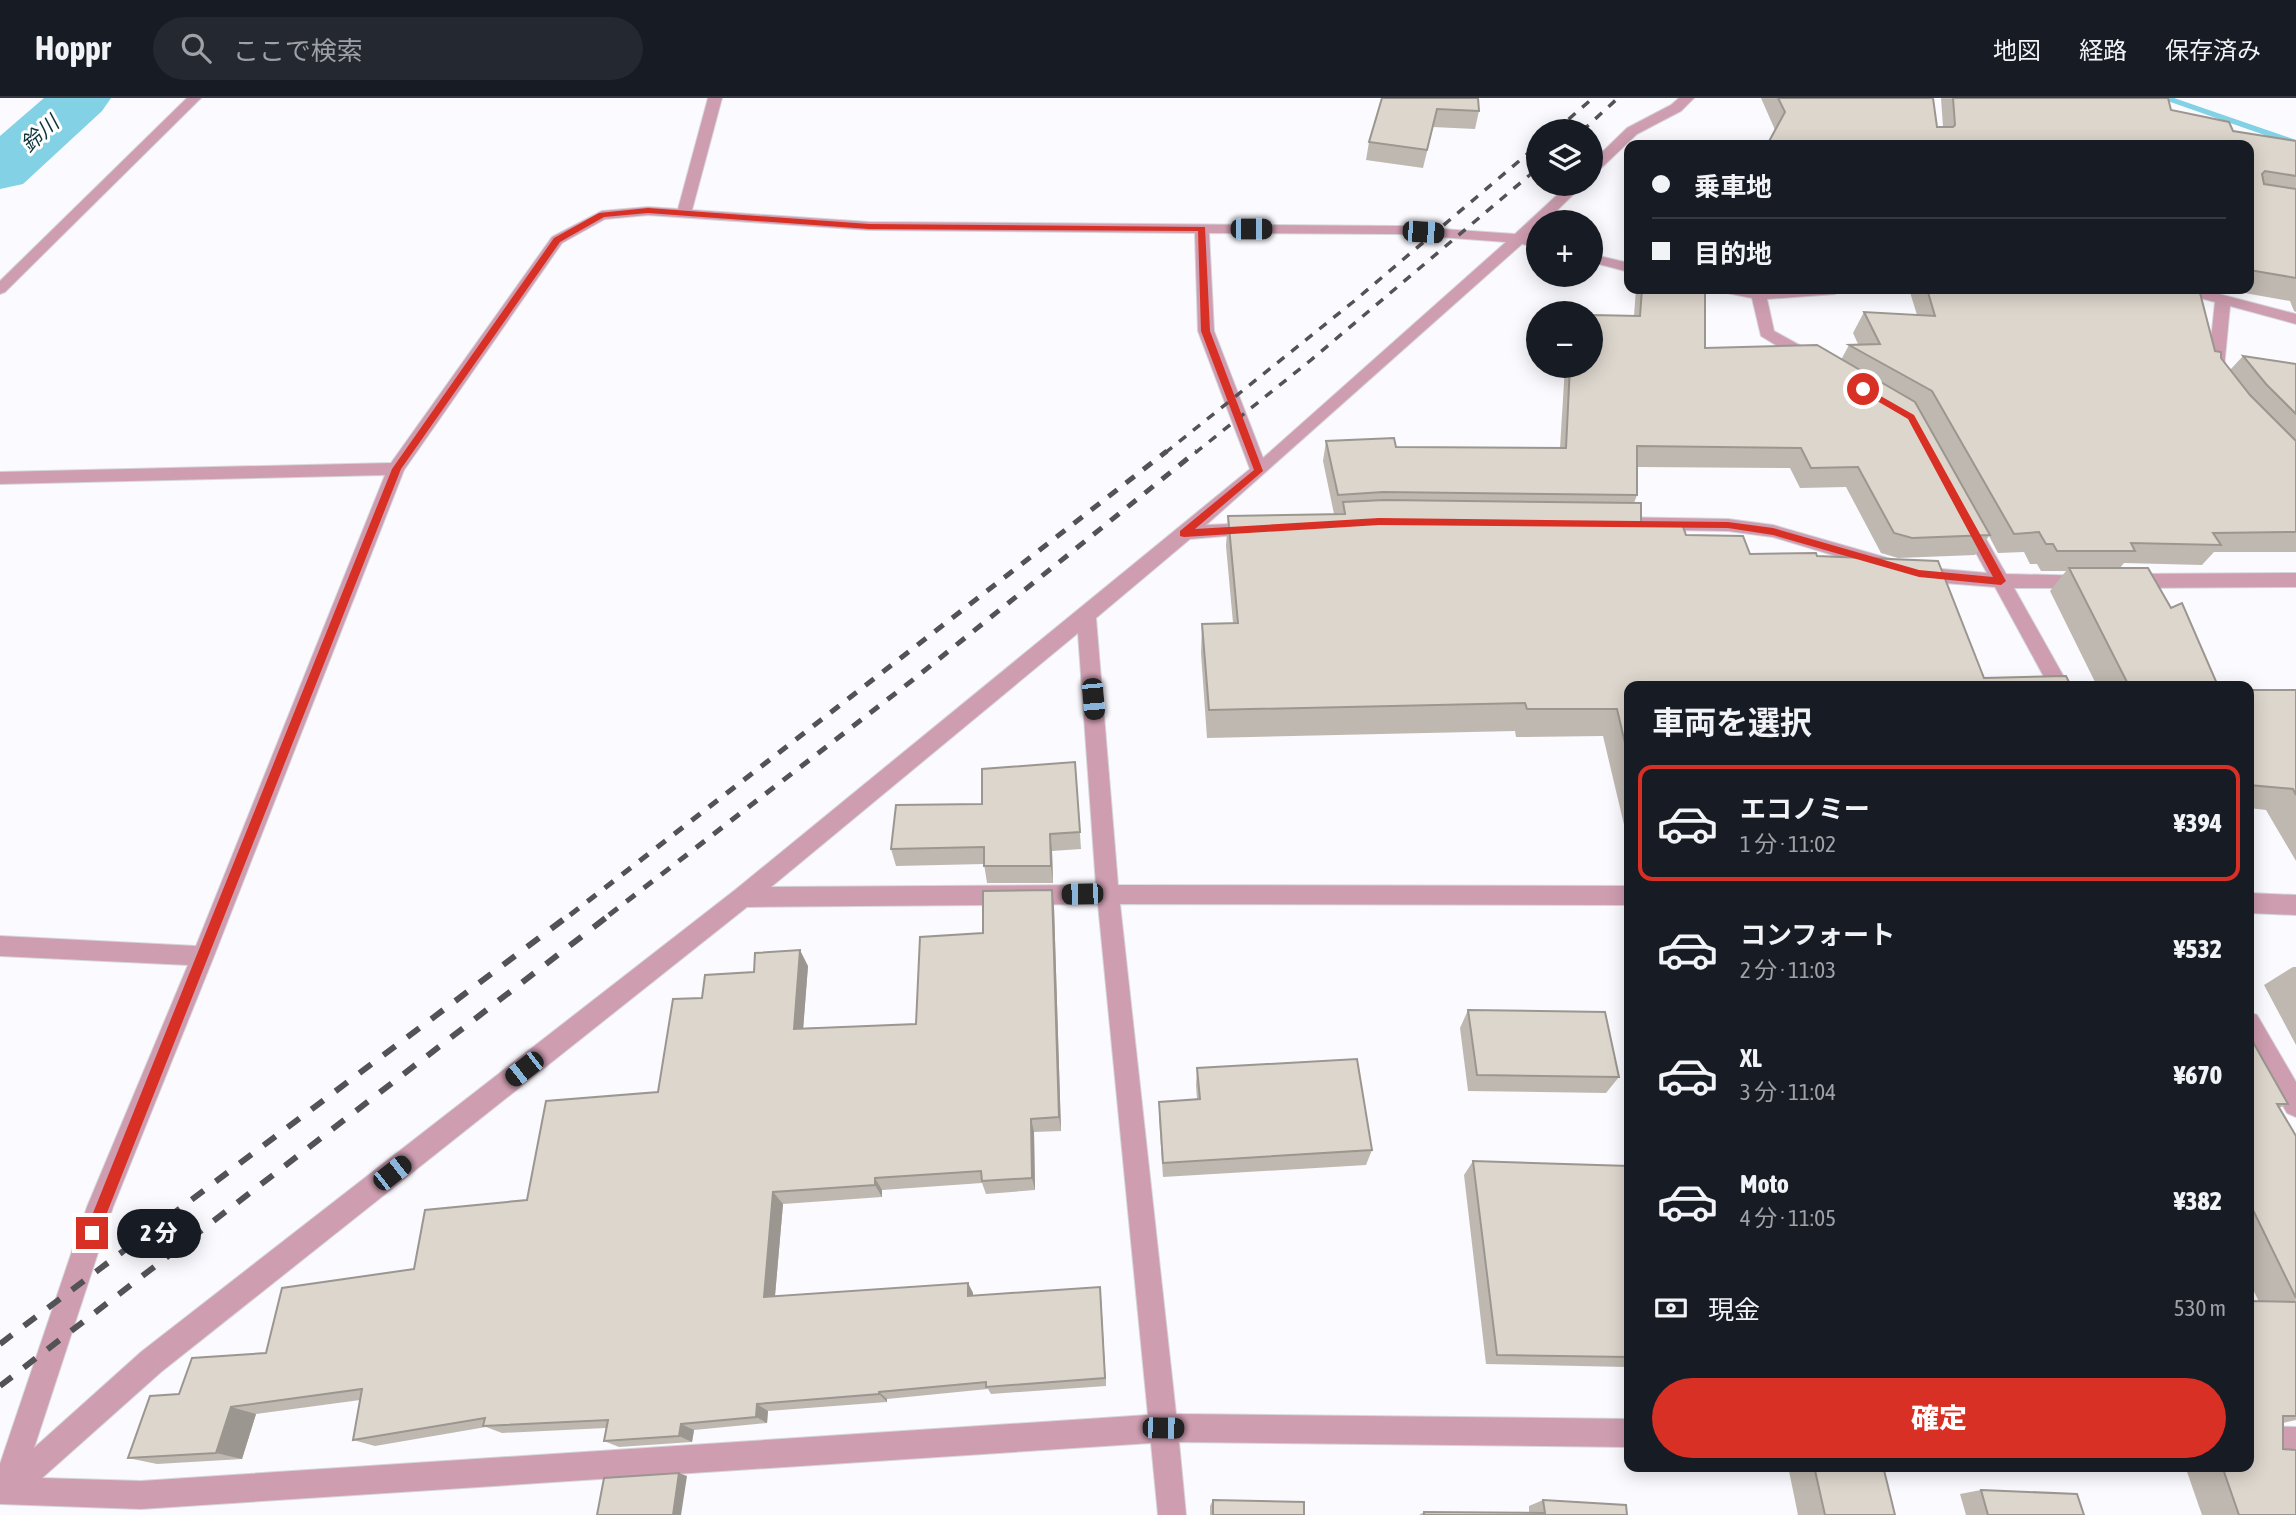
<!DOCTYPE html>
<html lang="ja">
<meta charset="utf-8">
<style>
body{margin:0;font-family:"Asap Condensed","Noto Sans JP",sans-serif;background:#242831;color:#f1f3f6;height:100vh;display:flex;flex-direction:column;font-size:26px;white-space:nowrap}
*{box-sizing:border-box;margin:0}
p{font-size:23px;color:#9ea1a6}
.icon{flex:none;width:38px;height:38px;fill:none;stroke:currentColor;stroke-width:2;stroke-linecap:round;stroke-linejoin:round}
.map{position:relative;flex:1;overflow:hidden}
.side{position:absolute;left:1624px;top:583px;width:630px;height:791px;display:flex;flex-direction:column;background:#171b24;border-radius:14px;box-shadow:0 4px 18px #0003}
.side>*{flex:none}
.banner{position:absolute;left:1624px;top:42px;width:630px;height:154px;border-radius:14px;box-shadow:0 4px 18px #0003;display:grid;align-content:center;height:154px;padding:0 28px;background:#171b24}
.controls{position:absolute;left:1526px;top:21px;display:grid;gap:14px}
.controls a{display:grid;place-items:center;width:77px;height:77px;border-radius:50%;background:#171b24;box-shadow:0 4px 18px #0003;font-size:35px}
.end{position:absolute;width:32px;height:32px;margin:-16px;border:9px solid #d93025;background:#fff;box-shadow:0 0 0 4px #fff}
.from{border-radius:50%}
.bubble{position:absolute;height:49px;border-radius:24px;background:#171b24;box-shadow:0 4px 18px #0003;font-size:23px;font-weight:800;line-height:49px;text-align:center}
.car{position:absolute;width:21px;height:42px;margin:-21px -10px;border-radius:9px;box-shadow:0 0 5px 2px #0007;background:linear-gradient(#222 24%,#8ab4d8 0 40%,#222 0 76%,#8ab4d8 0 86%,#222 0)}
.banner b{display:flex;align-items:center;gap:24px;height:66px;font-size:26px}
.banner b+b{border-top:2px solid #363941}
.banner i{width:18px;height:18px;background:#f1f3f6}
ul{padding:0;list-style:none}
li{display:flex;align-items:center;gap:21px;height:116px;margin:0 14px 10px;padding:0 14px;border:4px solid transparent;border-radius:14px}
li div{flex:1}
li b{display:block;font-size:26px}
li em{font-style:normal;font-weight:800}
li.on{border-color:#d93025}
li>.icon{width:63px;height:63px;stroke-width:1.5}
h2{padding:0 28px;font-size:32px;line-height:84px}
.pay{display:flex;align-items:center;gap:18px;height:77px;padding:0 28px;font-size:26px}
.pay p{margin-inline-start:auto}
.primary-button{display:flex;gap:14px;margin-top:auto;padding:14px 28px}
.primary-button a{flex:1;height:80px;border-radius:42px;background:#d93025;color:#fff;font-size:28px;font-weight:800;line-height:80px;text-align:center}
header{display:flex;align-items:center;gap:42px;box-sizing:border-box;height:98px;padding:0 35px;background:#171b24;border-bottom:2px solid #363941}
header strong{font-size:33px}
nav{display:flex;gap:38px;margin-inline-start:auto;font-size:24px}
.search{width:490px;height:63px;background:#242831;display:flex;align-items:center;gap:18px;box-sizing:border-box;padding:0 24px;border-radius:38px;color:#9ea1a6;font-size:26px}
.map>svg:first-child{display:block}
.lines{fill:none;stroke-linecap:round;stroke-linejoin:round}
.stream{fill:#82d1e4;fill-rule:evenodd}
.river{fill:#82d1e4;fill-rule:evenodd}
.minor-casing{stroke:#d6d5da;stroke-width:2}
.minor{fill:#ce9db0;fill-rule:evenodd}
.rail-far2{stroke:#535257;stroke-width:3.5;stroke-dasharray:9 9;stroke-linecap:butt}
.rail-far1{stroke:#535257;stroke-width:5;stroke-dasharray:11 11;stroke-linecap:butt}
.rail{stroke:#535257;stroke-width:6;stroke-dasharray:15 15;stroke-linecap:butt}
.wall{fill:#beb8b0}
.shaded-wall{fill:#9b9690}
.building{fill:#ddd6cd;stroke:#9b9690;stroke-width:2}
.route{fill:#d93025}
.labels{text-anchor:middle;stroke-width:6;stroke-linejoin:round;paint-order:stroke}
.far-water-label{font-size:21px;font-style:italic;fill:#0d343c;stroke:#fff}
</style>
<header>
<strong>Hoppr</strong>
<div class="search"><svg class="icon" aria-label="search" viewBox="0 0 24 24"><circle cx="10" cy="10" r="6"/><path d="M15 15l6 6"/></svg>ここで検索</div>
<nav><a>地図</a><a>経路</a><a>保存済み</a></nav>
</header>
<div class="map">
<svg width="2296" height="1417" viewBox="0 0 2296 1417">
<rect width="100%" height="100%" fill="#fbfaff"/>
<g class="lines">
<!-- stream -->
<path class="stream" d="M2159,0H2174L2296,42V48Z"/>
<!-- river -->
<path class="river" d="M44,0H111L102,13L23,86L0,91V38Z"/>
<!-- minor casing -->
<g class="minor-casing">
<path id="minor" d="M187,0H201L5,194L0,196V183Z
M708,0H722L692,112L869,124L1399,128L1515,136L1569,86H1584L1545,124H1538V131L1529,139L1538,142V150L1522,146L1206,427L1254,425L1260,427L1263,431L1260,435L1190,441L1096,520L1118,787L1629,788V807L1120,806L1176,1316L1629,1321V1349L1179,1344L1186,1417H1158L1151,1345L141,1411L0,1406V1366L87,1109L188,867L0,858V838L196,848L385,377L0,386V374L391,365L552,139L602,113L648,109L678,111ZM648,117L869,132L1195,135L1198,233L1250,371L735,792L141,1254L34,1350L113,1109L214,858L404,372L562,145L605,121ZM1209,135L1399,136L1506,144L1263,360L1214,233ZM1078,535L1096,787L771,789ZM1098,806L1148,1317L141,1383L42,1380L161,1274L747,809Z
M1679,0H1694L1681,13L1637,36L1596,75L1591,76V65L1627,30L1671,7Z
M1591,156L1629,165V174L1591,164Z
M1720,191H1842L1835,196L1767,201L1774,233L1821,259L1823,263L1821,267H1809L1761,238L1752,200L1722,194Z
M2176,191H2200L2296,216V226L2230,208L2223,280L2215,285L2209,284L2207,280L2215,204L2178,194Z
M1968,418L1974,420L2006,476L2091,478L2093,483L2091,488L2084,490H2014L2069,588H2049L1995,489L1919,483L1773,439L1728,433L1612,431L1606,429L1603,425L1606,421L1612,419L1728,421L1773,427L1919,469L1987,475L1959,424L1962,420Z
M2296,475V489L2127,490L2120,488L2118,483L2120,478L2127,476Z
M2249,795L2296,797V817L2249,815Z
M2249,914L2257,917L2296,984V1019L2287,1015L2249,947Z
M2249,1328L2296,1329V1357L2249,1356Z"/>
</g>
<!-- minor -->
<use href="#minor" class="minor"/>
<!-- rail-far2 -->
<path class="rail-far2" d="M1555,33L1593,0
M1582,33L1618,0
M1165,355L1353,204L1538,47
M1195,355L1311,262L1538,70"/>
<!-- rail-far1 -->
<path class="rail-far1" d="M570,817L1167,353
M609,817L914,581L1197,353"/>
<!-- rail -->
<path class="rail" d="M0,1246L572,815
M0,1288L612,815"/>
</g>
<!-- wall -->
<path class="wall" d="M1382,0L1479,13L1475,31L1433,29L1423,70L1366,62L1369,44Z
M1761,0H1933L1937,29H1943L1941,0H2168L2171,12L2233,33L2296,43V214L2294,213L2290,203L2222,191H2249V47L1775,32Z
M1636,191H1705V250L1841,262L1849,247L1858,246L1853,235L1864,214L1917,217L1909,191H2199L2215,253L2230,272L2243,258L2296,266V454H2214L2202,467L2124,465L2120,470L2171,510L2218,588H2097L2050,493L2066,473H2041L2037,466H2030L2024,454L1998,455L1989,438L1975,457L1898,460L1881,455L1846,389L1800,390L1790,370L1637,369V397L1634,405L1629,588V735H1626L1603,638L1516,639L1515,633L1207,640L1201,555L1202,526L1233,525L1226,448L1228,418L1334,416L1323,363L1326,343L1396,349L1560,350L1565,268H1591L1634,218Z
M2249,592H2296V763L2266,712L2249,710Z
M1075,664L1081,751L1052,753L1053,785H987L984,766L896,768L891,751L982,706Z
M1054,809L1061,1033L1034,1034L1035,1092L986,1096L982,1085L882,1092V1099L783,1106L775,1198L968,1185L973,1195V1198L1100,1189L1106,1288L991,1296L988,1291L887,1301V1304L768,1313L767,1325L694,1332L692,1344L619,1349L604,1343L606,1330L502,1335L486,1329L375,1348L353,1342L360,1302L256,1316L242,1361L157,1366L128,1360L179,1296L266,1255L414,1171L527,1102L658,994L702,900L754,874L808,868L803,930L916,926L983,835Z
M2293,869H2296V947L2264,887Z
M1468,912L1619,979L1606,995L1468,993L1460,930Z
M2249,937L2288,1006L2279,1010L2296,1038V1322L2283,1325V1351L2296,1417H2202L2185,1368H2249L2259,1204L2249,1183Z
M1197,970L1372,1052L1366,1067L1163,1079L1159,1019V1004L1197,1001L1196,987Z
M1473,1063L1629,1068V1272H1626V1269L1486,1266L1464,1077Z
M1805,1368H1883L1895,1417H1798L1789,1373Z
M1981,1392L2084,1417H1966L1960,1396Z
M1213,1402L1304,1417H1210V1408Z
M1543,1402L1627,1417H1419L1424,1414L1529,1415V1408Z"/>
<!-- shaded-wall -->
<path class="shaded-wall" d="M1050,736L1052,753L1053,785L1051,768Z
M1052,792L1054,809L1061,1033L1059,1019Z
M800,852L808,868L802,946L794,931Z
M1031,1021L1034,1034L1035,1092L1032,1080Z
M875,1080L882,1092V1099L875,1087Z
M773,1094L783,1106L774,1209L764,1199Z
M968,1185L973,1195V1208L968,1198Z
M1100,1189L1101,1199L1106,1288L1105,1280Z
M879,1294L887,1301V1304L879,1296Z
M757,1306L768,1313L767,1325L756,1319Z
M231,1309L256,1316L242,1361L216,1355Z
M681,1326L694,1332L692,1344L679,1338Z
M679,1375L687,1378L681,1417H673Z"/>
<!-- building -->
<path class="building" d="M1382,0H1478L1479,13L1437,11L1427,52L1369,44Z
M1778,0H1933L1937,29H1953L1955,27L1953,0H2168L2171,12L2229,24L2233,33L2296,43V78L2265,73L2262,76L2264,86L2296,91V180L2249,172V47H1767L1785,14Z
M1642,191H1705V250L1817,247L1915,304L1990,437L1912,440L1894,435L1858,369L1811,370L1801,350L1637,348V397L1383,394L1338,397L1326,343L1394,340L1396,349L1566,350L1570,268H1591V217L1640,218Z
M1927,191H2199L2215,253L2221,254V260L2250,297L2296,343V434L2213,435L2221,447L2131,445L2135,453H2057L2053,446H2046L2039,434L2014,436L1932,293L1849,247L1880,246L1864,214L1935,218Z
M2243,258L2296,266V316L2266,286Z
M1385,402L1641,405V426H1682L1686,437L1743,438L1750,456L1816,455L1817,458L1938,463L1984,580L2066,578L2071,588H1629V662L1617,611H1527L1525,605L1209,612L1202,526L1238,525L1228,418L1345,416L1343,404Z
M2069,470H2148L2171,510L2182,505L2218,588H2129Z
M2249,592H2296V697L2293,691L2249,687Z
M1075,664L1080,734L1050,736L1051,768H984V749L891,751L896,707L982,706V671Z
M1052,792L1059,1019L1031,1021L1032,1080L982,1083L981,1073L875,1080V1087L773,1094L764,1199L968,1185V1198L1100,1189L1105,1280L986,1289V1284L879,1294V1296L757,1306L756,1319L681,1326L679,1338L604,1343L608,1322L483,1328L485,1320L353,1342L362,1291L231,1309L216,1355L128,1360L150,1298L179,1296L192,1260L266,1255L282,1190L414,1171L425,1112L527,1102L546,1003L658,994L673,901L702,900L705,877L754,874L755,855L800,852L794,931L916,926L920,839L983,835V793Z
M1468,912L1605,914L1619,979L1477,977Z
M2249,937L2288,1006H2277L2296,1038V1200L2253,1112H2249Z
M1357,961L1372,1052L1163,1065L1159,1004L1200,1001L1197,970Z
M1473,1063L1629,1068V1259L1497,1257Z
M2249,1203L2296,1204V1318H2283V1351L2296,1352V1417H2239L2222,1368H2249Z
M1814,1368H1883L1895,1417H1825Z
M679,1375L673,1417H597L604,1380Z
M1981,1392L2077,1396L2084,1417H1988Z
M1213,1402L1304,1404V1417H1213Z
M1543,1402L1626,1407L1627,1417H1424V1414L1545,1415Z"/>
<!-- route -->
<path class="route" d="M648,110L869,126L1205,129L1210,233L1263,373L1195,431L1379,420L1728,424L1773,430L1919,472L1993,479L1908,321L1860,293V289L1863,288L1914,317L2006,483L2001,487L1919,479L1773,437L1728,430L1379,427L1184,439L1180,438V433L1254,372L1201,233L1198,133L869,131L648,115L604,119L560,144L401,371L99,1135L97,1139H87L85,1135L392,371L554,140L599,115Z"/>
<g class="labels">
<!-- far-water labels -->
<g class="far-water-label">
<text transform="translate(40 36) rotate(-42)" y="7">鈴川</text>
</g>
</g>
</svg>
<div class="controls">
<a><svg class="icon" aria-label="layers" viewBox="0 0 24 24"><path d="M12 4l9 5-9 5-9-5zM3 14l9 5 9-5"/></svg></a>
<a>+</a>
<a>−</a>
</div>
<i class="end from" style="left:1863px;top:291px"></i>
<i class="end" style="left:92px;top:1135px"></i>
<div class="bubble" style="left:117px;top:1111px;width:84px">2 分</div>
<i class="car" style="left:1251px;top:131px;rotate:90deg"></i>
<i class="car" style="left:1423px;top:134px;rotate:94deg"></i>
<i class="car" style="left:1093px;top:601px;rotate:175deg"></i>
<i class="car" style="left:1082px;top:796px;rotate:269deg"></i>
<i class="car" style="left:524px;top:971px;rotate:232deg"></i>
<i class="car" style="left:392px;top:1075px;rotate:52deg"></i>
<i class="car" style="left:1163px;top:1330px;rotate:91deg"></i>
<div class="banner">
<b><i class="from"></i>乗車地</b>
<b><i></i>目的地</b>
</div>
<section class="side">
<h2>車両を選択</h2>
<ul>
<li class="on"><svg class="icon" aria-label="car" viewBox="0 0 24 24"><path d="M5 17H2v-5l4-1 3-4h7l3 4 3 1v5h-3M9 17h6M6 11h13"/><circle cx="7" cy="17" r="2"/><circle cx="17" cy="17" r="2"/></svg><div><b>エコノミー</b><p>1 分 · 11:02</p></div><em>¥394</em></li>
<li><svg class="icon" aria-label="car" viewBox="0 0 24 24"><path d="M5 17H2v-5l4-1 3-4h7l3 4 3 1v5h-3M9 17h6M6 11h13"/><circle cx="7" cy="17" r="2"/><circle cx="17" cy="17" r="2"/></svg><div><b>コンフォート</b><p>2 分 · 11:03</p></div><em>¥532</em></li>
<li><svg class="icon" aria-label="car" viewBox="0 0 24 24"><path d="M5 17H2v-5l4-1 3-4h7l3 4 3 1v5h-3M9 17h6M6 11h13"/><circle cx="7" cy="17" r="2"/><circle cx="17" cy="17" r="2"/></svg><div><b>XL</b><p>3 分 · 11:04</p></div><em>¥670</em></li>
<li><svg class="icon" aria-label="car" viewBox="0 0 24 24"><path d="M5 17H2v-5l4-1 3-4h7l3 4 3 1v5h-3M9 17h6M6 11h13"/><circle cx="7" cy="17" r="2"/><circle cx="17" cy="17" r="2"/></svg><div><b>Moto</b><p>4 分 · 11:05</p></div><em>¥382</em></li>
</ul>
<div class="pay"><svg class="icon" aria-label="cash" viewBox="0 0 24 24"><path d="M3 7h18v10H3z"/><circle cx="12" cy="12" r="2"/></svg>現金<p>530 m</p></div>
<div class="primary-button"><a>確定</a></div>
</section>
</div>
